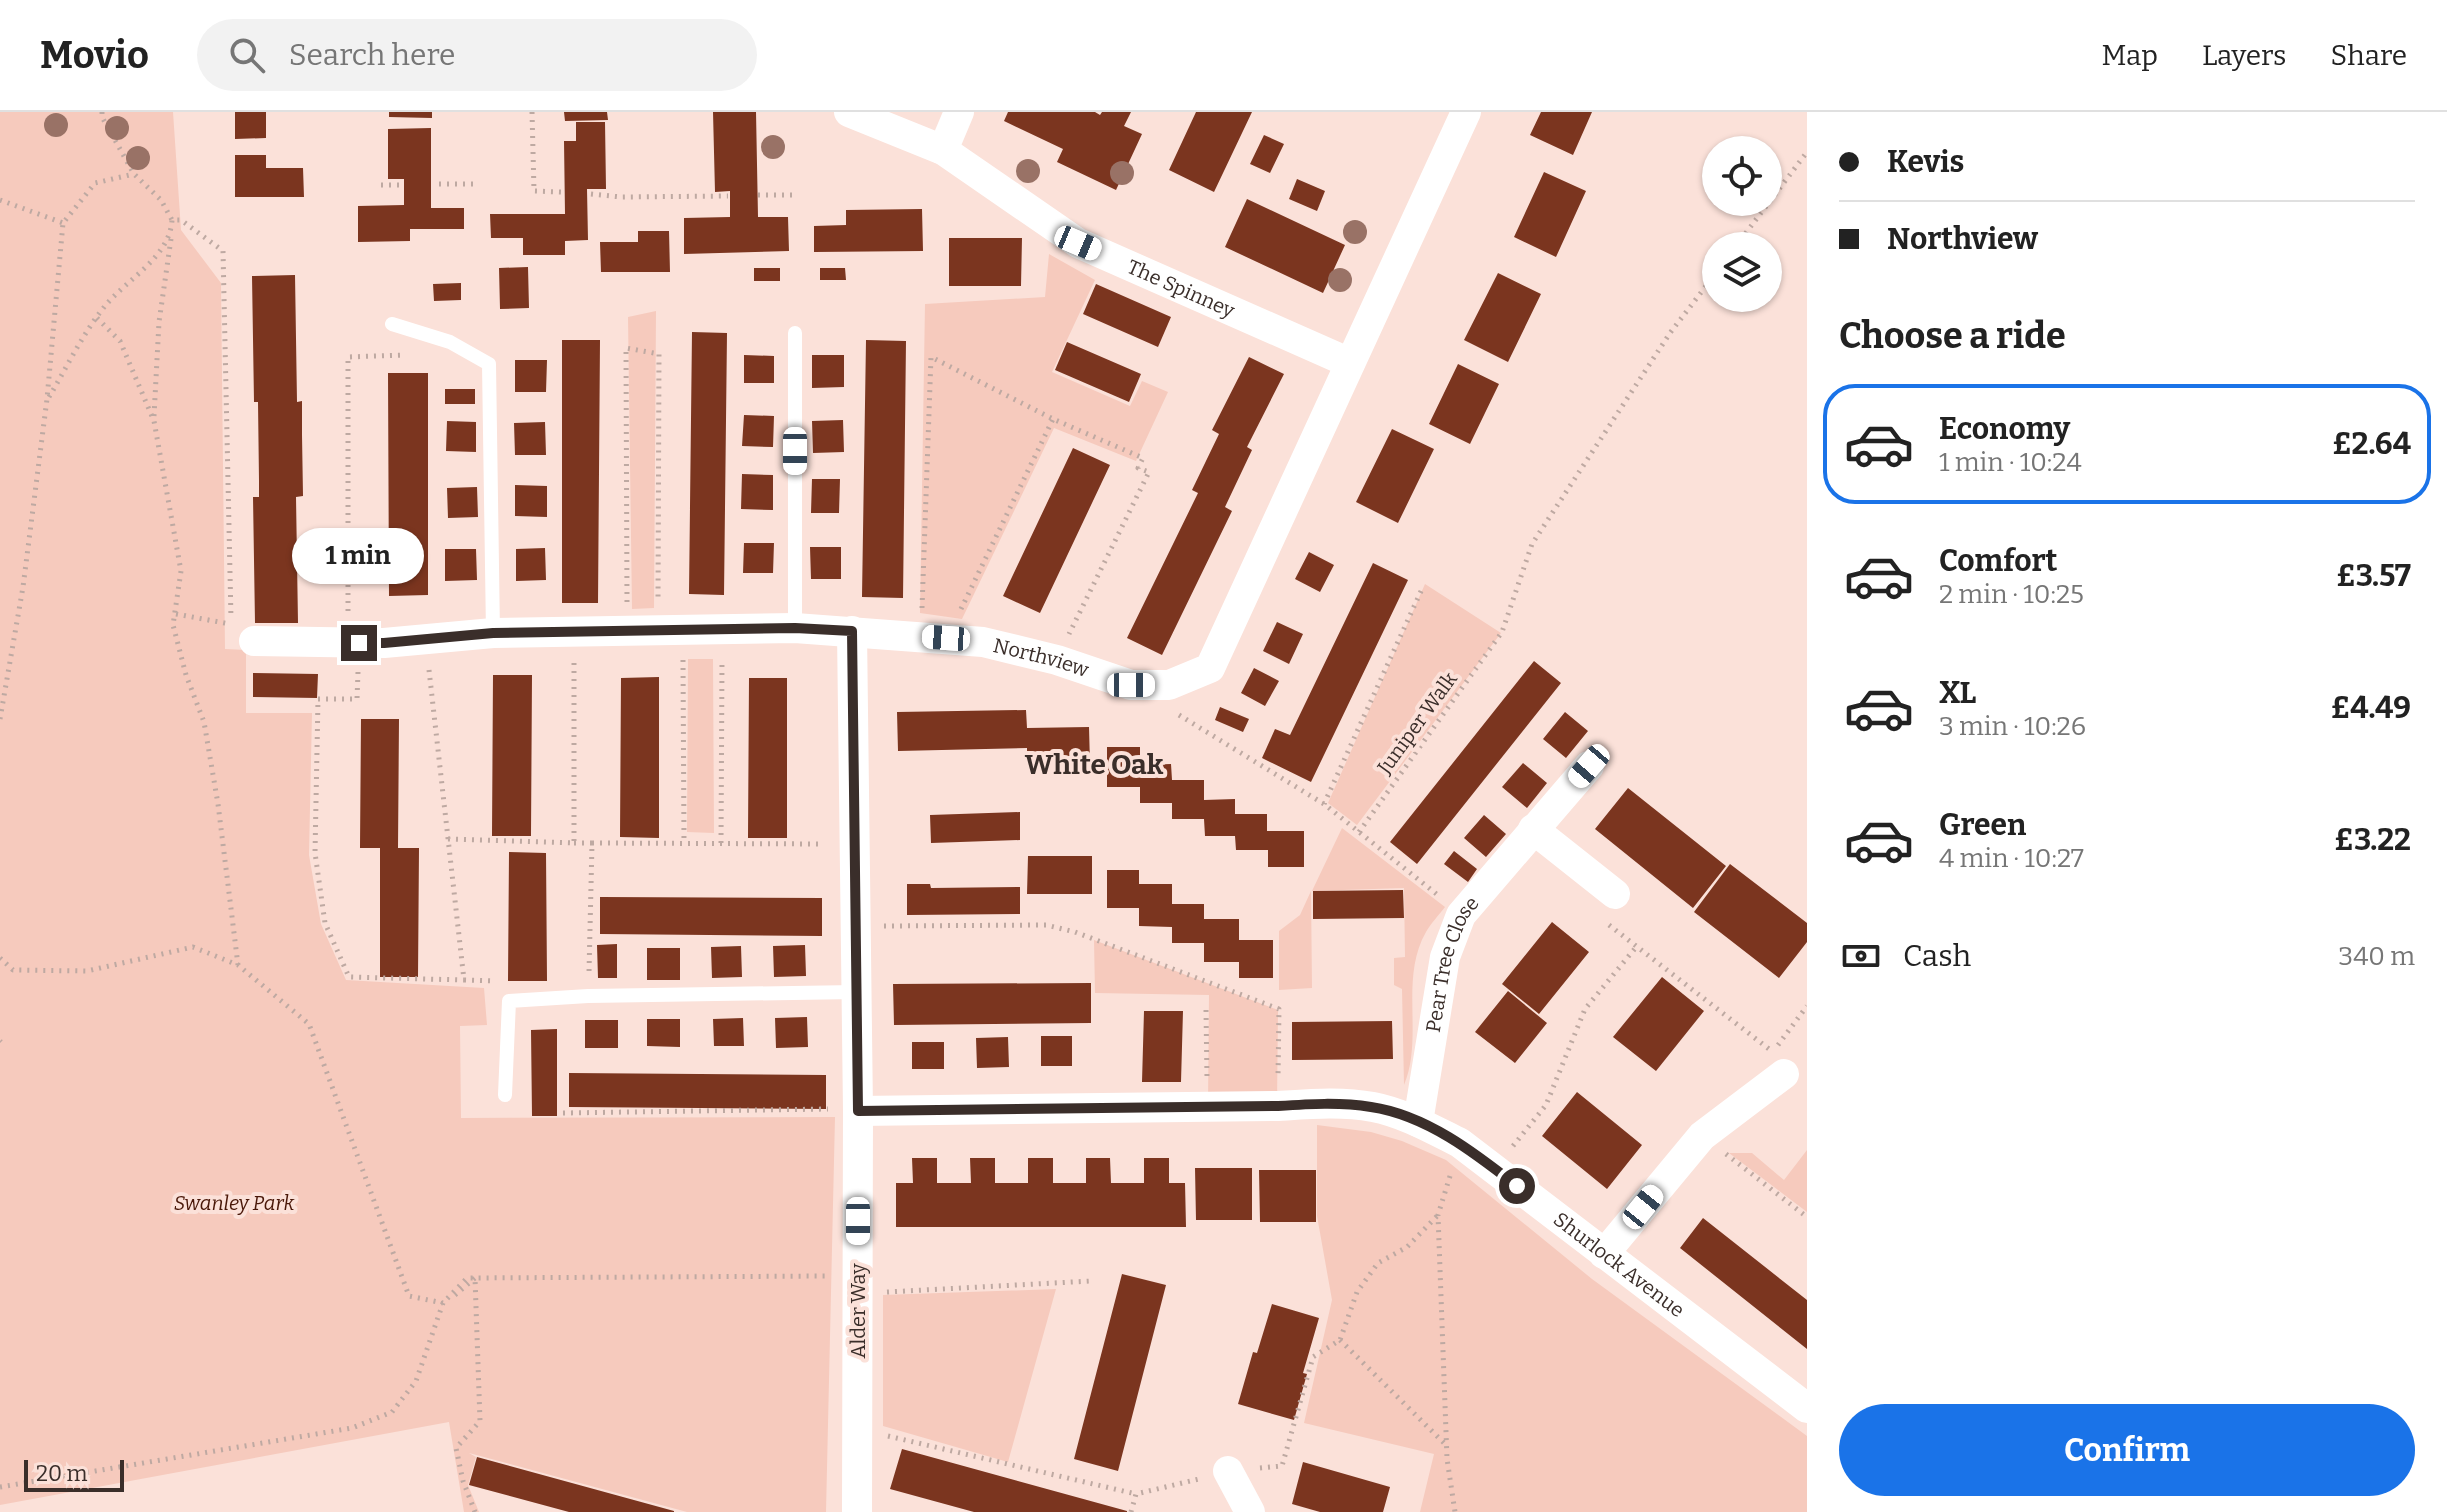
<!DOCTYPE html>
<meta charset="utf-8">
<style>
body{margin:0;font-family:Bitter,serif;background:#f2f2f2;color:#222;height:100vh;display:flex;flex-direction:column;font-size:30px;white-space:nowrap}
*{box-sizing:border-box;margin:0}
p{font-size:26px;color:#767676}
.icon{flex:none;width:44px;height:44px;fill:none;stroke:currentColor;stroke-width:2;stroke-linecap:round;stroke-linejoin:round}
.map{position:relative;flex:1;overflow:hidden}
.side{display:flex;flex-direction:column;background:#fff;width:640px}
.side>*{flex:none}
.banner{display:grid;align-content:center;height:176px;padding:0 32px;background:#fff}
.tools{position:absolute;left:1702px;top:24px;display:grid;gap:16px}
.tools a{display:grid;place-items:center;width:80px;height:80px;border-radius:50%;background:#fff;box-shadow:0 2px 6px #0004;font-size:40px}
.scale{position:absolute;left:24px;bottom:20px;width:100px;box-sizing:border-box;padding-left:8px;border:4px solid #3a2e2a;border-top:0;font-size:22px;line-height:28px;white-space:nowrap;color:#3a2e2a;-webkit-text-stroke:6px #fbe1d9;paint-order:stroke}
.end{position:absolute;width:36px;height:36px;margin:-18px;border:10px solid #3a2e2a;background:#fff;box-shadow:0 0 0 4px #fff}
.from{border-radius:50%}
.bubble{position:absolute;height:56px;border-radius:28px;background:#fff;box-shadow:0 2px 6px #0004;font-size:26px;font-weight:700;line-height:56px;text-align:center}
.car{position:absolute;width:24px;height:48px;margin:-24px -12px;border-radius:10px;box-shadow:0 0 6px 2px #0007;background:linear-gradient(#fff 24%,#345 0 40%,#fff 0 76%,#345 0 86%,#fff 0)}
.banner b{display:flex;align-items:center;gap:28px;height:76px;font-size:30px}
.banner b+b{border-top:2px solid #e0e0e0}
.banner i{width:20px;height:20px;background:#222}
ul{padding:0;list-style:none}
li{display:flex;align-items:center;gap:24px;height:120px;margin:0 16px 12px;padding:0 16px;border:4px solid transparent;border-radius:32px}
li div{flex:1}
li b{display:block;font-size:30px}
li em{font-style:normal;font-weight:700}
li.current{border-color:#1a73e8}
li>.icon{width:72px;height:72px;stroke-width:1.5}
h2{padding:0 32px;font-size:36px;line-height:96px}
.pay{display:flex;align-items:center;gap:20px;height:88px;padding:0 32px;font-size:30px}
.pay p{margin-inline-start:auto}
.button{display:flex;gap:16px;margin-top:auto;padding:16px 32px}
.button a{flex:1;height:92px;border-radius:48px;background:#1a73e8;color:#fff;font-size:32px;font-weight:700;line-height:92px;text-align:center}
header{display:flex;align-items:center;gap:48px;box-sizing:border-box;height:112px;padding:0 40px;background:#fff;border-bottom:2px solid #e0e0e0}
header strong{font-size:38px}
nav{display:flex;gap:44px;margin-inline-start:auto;font-size:28px}
.search{width:560px;height:72px;background:#f2f2f2;display:flex;align-items:center;gap:20px;box-sizing:border-box;padding:0 28px;border-radius:44px;color:#767676;font-size:30px}
main{display:flex;flex:1;min-height:0}
.map>svg:first-child{display:block}
.green{fill:#f6cabd}
.building{fill:#7b351f}
.lines{fill:none;stroke-linecap:round;stroke-linejoin:round}
.path{stroke:#bea9a2;stroke-width:5;stroke-dasharray:2 6;stroke-linecap:butt}
.service{stroke:#fff;stroke-width:14}
.minor{stroke:#fff;stroke-width:30}
.tree{fill:#997266}
.route{stroke:#3a2e2a;stroke-width:10}
.labels{text-anchor:middle;stroke-width:8;stroke-linejoin:round;paint-order:stroke}
.street-label{font-size:20px;fill:#3a2e2a;stroke:#fbe1d9}
.park-label{font-size:20px;font-style:italic;fill:#491708;stroke:#fbe1d9}
.district-label{font-size:28px;font-weight:bold;fill:#3a2e2a;stroke:#fbe1d9}
</style>
<header>
<strong>Movio</strong>
<div class="search"><svg class="icon" aria-label="search" viewBox="0 0 24 24"><circle cx="10" cy="10" r="6"/><path d="M15 15l6 6"/></svg>Search here</div>
<nav><a>Map</a><a>Layers</a><a>Share</a></nav>
</header>
<main>
<div class="map">
<svg width="1807" height="1400" viewBox="0 0 1807 1400">
<rect width="100%" height="100%" fill="#fbe1d9"/>
<!-- green -->
<path class="green" d="M0,0H173L181,118L221,171L225,537L246,538V601H312L309,743L321,812L346,868L484,876L487,913L460,914L461,1006L835,1005L826,1400H687L469,1341L476,1345L468,1373L479,1400H464L449,1310L0,1393Z
M1049,142L1095,168L1052,260L1130,294L1142,269L1168,280L1136,349L1054,316L962,507L920,501L925,192L1045,185Z
M656,199L654,496L632,497L628,205Z
M1425,472L1501,521L1357,713L1328,691Z
M688,547H713L714,721L687,720Z
M1342,716L1445,795C1439,803 1431,811 1426,820C1399,867 1424,925 1404,973L1402,877L1394,873V846L1405,845L1404,776L1312,779Z
M1311,779L1312,876L1279,878V819L1300,803Z
M1094,828L1278,898L1277,992L1208,993L1209,883L1095,881Z
M1317,1013L1371,1020L1402,1029L1446,1048L1592,1167L1807,1324V1400H1420L1434,1342L1304,1311L1332,1188L1317,1104Z
M1807,1038V1100L1729,1041H1752L1784,1068Z
M1056,1177L1008,1350L883,1314V1183Z"/>
<!-- building -->
<path class="building" d="M235,0H266V26L235,27Z
M389,0H432V6L389,5Z
M564,0H607L608,8L565,9Z
M713,0H756L758,105H788L789,139L684,142V106L730,105V79L715,80Z
M1008,0H1095L1100,3L1102,0H1131L1124,14L1142,22L1116,78L1057,50L1063,37L1004,9Z
M1196,0H1252L1214,80L1169,58Z
M1541,0H1592L1573,43L1530,23Z
M576,10H605L606,77H587L588,128L565,129V143H523V126H491L490,102H565L564,29H576Z
M431,16V96H464V117H410V129L358,130V94L404,93V67H388V17Z
M1264,23L1284,32L1270,61L1250,52Z
M235,43H266V56H303L304,85H235Z
M1544,60L1586,79L1556,145L1514,125Z
M1297,67L1325,79L1317,99L1289,87Z
M1247,87L1345,133L1323,181L1225,135Z
M922,97L923,139L814,140V114L846,113V98Z
M638,119H669L670,160H601L600,130H638Z
M949,126H1022L1021,174H949Z
M528,155L529,196L500,197L499,156Z
M754,156H780V169H754Z
M820,156H845L846,168H820Z
M1498,161L1541,182L1508,250L1464,228Z
M295,163L297,290L302,289V323L303,384L296,385L298,511H255L253,385H259V369L258,290H254L252,164Z
M461,171V188L434,189L433,172Z
M1096,172L1171,205L1158,235L1083,202Z
M692,220L727,221L724,483L689,482Z
M562,228H600L598,491H562Z
M866,228L906,229L903,486L862,485Z
M1067,230L1141,262L1129,290L1055,258Z
M744,243L774,244V271H744Z
M812,243H844V275L812,276Z
M1249,245L1284,262L1247,335L1252,338L1225,395L1232,399L1162,543L1127,526L1198,381L1192,378L1219,322L1212,318Z
M515,248H547L546,280H515Z
M1458,252L1499,272L1470,332L1429,312Z
M388,261H428V483L389,484Z
M445,277H475V292H445Z
M744,303L774,304L773,335L742,334Z
M843,308L844,340L813,341L812,309Z
M447,309L476,310V340L446,339Z
M545,310L546,343H515L514,311Z
M1392,317L1434,337L1398,411L1356,390Z
M1073,336L1110,353L1040,501L1003,484Z
M742,362L773,363V398L741,397Z
M812,367H840L839,401H811Z
M515,373L547,374V405L515,404Z
M477,375L478,405L448,406L447,376Z
M744,431H774L773,461H743Z
M810,435H841V467H811Z
M545,436L546,468L516,469V437Z
M445,437H476L477,468L445,469Z
M1309,440L1334,453L1320,480L1295,467Z
M1373,451L1408,468L1311,670L1262,646L1275,617L1290,623Z
M1277,510L1303,522L1289,552L1263,539Z
M1534,549L1561,571L1417,752L1390,730Z
M1254,556L1279,569L1265,594L1241,581Z
M253,561L318,562L317,586L253,585Z
M493,563H532L531,724H492Z
M659,565V726L620,725L621,566Z
M749,566H787V726H748Z
M1220,595L1249,607L1243,620L1215,608Z
M1026,598L1027,616L1089,615L1090,652L1027,654V636L898,639L897,600Z
M1565,600L1588,619L1566,646L1543,627Z
M361,607H399L398,736H419L418,865H380V736H360Z
M1107,635H1140V653L1171,652L1172,668H1204V688L1235,687V702H1267V719H1304V755H1268V738H1236L1235,724H1205L1204,707H1172V691H1140V675H1107Z
M1523,651L1547,671L1527,696L1502,675Z
M1628,676L1726,754L1693,796L1595,717Z
M1020,700V728L931,731L930,703Z
M1484,703L1506,722L1486,745L1464,726Z
M1454,739L1477,757L1468,770L1444,752Z
M509,740L546,741L547,869H508Z
M1028,744H1092V782H1027Z
M1730,752L1807,811V830L1779,866L1694,800Z
M1107,758H1139V772H1172V792H1204V807H1239V828H1273V866H1239V850H1204V831H1172V815L1139,814V796H1107Z
M907,772H930L931,776L1020,775V802L907,803Z
M1403,778L1404,806L1313,807V779Z
M600,785L822,786V824L600,822Z
M1552,810L1589,840L1539,902L1502,872Z
M617,832V866H598L597,833Z
M805,833L806,864L774,865L773,834Z
M741,834L742,865L712,866L711,835Z
M647,836H680V868H647Z
M1662,865L1704,899L1656,959L1613,925Z
M1091,871V911L894,913L893,872Z
M1508,879L1547,911L1515,951L1475,920Z
M1144,899H1183L1181,970H1142Z
M807,905L808,935L776,936L775,906Z
M743,906L744,934H714L713,907Z
M647,907H680V935L647,934Z
M585,908H618V936H585Z
M1392,909L1393,947L1292,948V910Z
M557,917V1004H532L531,918Z
M1041,924H1072V954H1041Z
M1008,925L1009,955L977,956L976,926Z
M912,930H944V957H912Z
M569,961L826,963V997L569,995Z
M1577,980L1642,1033L1607,1077L1542,1024Z
M912,1046H937V1071H971L970,1046H995V1071H1028V1046H1053V1071H1086V1046H1110L1111,1071H1144V1046H1169V1071H1185L1186,1115H896V1071H913Z
M1195,1056H1252V1108H1196Z
M1259,1058H1316V1110H1260Z
M1703,1106L1807,1188V1237L1680,1136Z
M1122,1162L1166,1173L1118,1359L1074,1347Z
M1272,1192L1319,1206L1303,1261L1307,1262L1294,1308L1238,1292L1253,1240L1257,1241Z
M902,1337L1127,1399V1400H974L890,1377Z
M477,1345L674,1399V1400H569L469,1373Z
M1303,1350L1390,1375L1383,1400H1320L1292,1392Z"/>
<g class="lines">
<!-- path -->
<path class="path" d="M102,0V5L134,62L161,88L172,108H181L223,139L231,507
M532,0L534,79L561,80
M439,72H478
M381,73H401
M591,82L621,85L728,84
M758,83H798
M0,88L63,111
M1736,134L1807,40
M97,206L120,229L154,309L181,459L173,513L186,563L204,610L218,692L238,853
M49,285C67,255 83,221 105,194C127,167 170,145 172,108
M154,304L159,210L171,127
M627,490L626,236L659,242L658,489
M922,496L931,245L1053,307L1143,346L1138,356L1149,360L1069,522
M961,497L1053,307
M348,499V245L404,243
M176,502L230,512
M683,548L684,731
M429,558L464,868L494,869
M358,560L357,587H318L315,741L325,811L349,865L464,868
M1179,603L1324,692L1439,784
M0,607L23,475L47,287L63,111L95,71L134,62
M1324,692L1422,477
M1359,720L1502,520L1532,432L1670,221L1716,161
M448,727L574,731V550
M574,731H592L589,860
M592,731L823,732
M721,731L722,548
M1609,813L1769,937
M884,814L1046,813L1075,820L1279,897L1278,965
M0,846L13,858L87,859L193,835L238,853L309,912L409,1184L443,1191
M1206,898L1207,966
M0,929L1,930
M1778,933L1807,894
M563,1001L828,997
M1513,1034L1546,993L1585,897L1637,834
M1726,1042L1807,1105
M1450,1064L1438,1103L1447,1347L1455,1400
M887,1180L1091,1169
M455,1183L475,1166
M1340,1228L1445,1332
M888,1324L1136,1382
M1260,1356L1282,1354L1313,1245L1340,1228L1357,1180L1378,1151L1407,1135L1438,1103
M0,1375L352,1316L392,1300L416,1269L443,1191L467,1166L829,1164
M475,1400L463,1369L456,1336L480,1309L475,1166
M1131,1400L1136,1382L1199,1367"/>
<!-- service -->
<path class="service" d="M392,212L450,230L489,252L493,521
M795,516V221
M505,983L509,889L588,884L856,880"/>
<!-- minor -->
<g class="minor">
<path id="s1" d="M849,0L943,38L1078,131L1350,251"/>
<path d="M943,38L959,0"/>
<path d="M852,519L858,999L857,1400"/>
<path id="s2" d="M254,529L384,531L493,521L795,516L983,530L1057,548L1131,573H1169L1210,556L1466,0"/>
<path d="M1533,717L1615,782"/>
<path id="s3" d="M858,999L1278,994C1309,992 1341,989 1373,995C1404,1001 1432,1017 1460,1031L1807,1296"/>
<path id="s4" d="M1418,1010L1445,845L1461,803L1589,654"/>
<path d="M1604,1142L1702,1024L1784,962"/>
<path d="M1228,1359L1250,1400"/>
</g>
</g>
<!-- trees -->
<g class="tree">
<circle cx="56" cy="13" r="12"/>
<circle cx="117" cy="16" r="12"/>
<circle cx="773" cy="35" r="12"/>
<circle cx="138" cy="46" r="12"/>
<circle cx="1028" cy="59" r="12"/>
<circle cx="1122" cy="61" r="12"/>
<circle cx="1355" cy="120" r="12"/>
<circle cx="1340" cy="168" r="12"/>
</g>
<g class="lines">
<!-- route -->
<path class="route" d="M359,531H384L493,521L795,516L852,519L858,999L1278,994C1309,992 1340,990 1371,995C1426,1003 1475,1041 1517,1074"/>
</g>
<g class="labels">
<!-- street labels -->
<g class="street-label">
<text dy="7" stroke="none"><textPath href="#s1" startOffset="378">The Spinney</textPath></text>
<text dy="7" stroke="none"><textPath href="#s2" startOffset="790">Northview</textPath></text>
<text transform="translate(1417 611) rotate(-54)" y="7">Juniper Walk</text>
<text dy="7" stroke="none"><textPath href="#s4" startOffset="162">Pear Tree Close</textPath></text>
<text dy="7" stroke="none"><textPath href="#s3" startOffset="810">Shurlock Avenue</textPath></text>
<text transform="translate(858 1199) rotate(-90)" y="7">Alder Way</text>
</g>
<!-- park labels -->
<g class="park-label">
<text x="234" y="1098">Swanley Park</text>
</g>
<!-- district labels -->
<g class="district-label">
<text x="1094" y="662">White Oak</text>
</g>
</g>
</svg>
<div class="tools">
<a><svg class="icon" aria-label="locate" viewBox="0 0 24 24"><circle cx="12" cy="12" r="6"/><path d="M12 2v4M12 18v4M2 12h4M18 12h4"/></svg></a>
<a><svg class="icon" aria-label="layers" viewBox="0 0 24 24"><path d="M12 4l9 5-9 5-9-5zM3 14l9 5 9-5"/></svg></a>
</div>
<div class="scale">20 m</div>
<i class="end from" style="left:1517px;top:1074px"></i>
<i class="end" style="left:359px;top:531px"></i>
<div class="bubble" style="left:292px;top:416px;width:132px">1 min</div>
<i class="car" style="left:1078px;top:131px;rotate:113deg"></i>
<i class="car" style="left:795px;top:339px;rotate:180deg"></i>
<i class="car" style="left:946px;top:526px;rotate:274deg"></i>
<i class="car" style="left:1131px;top:573px;rotate:90deg"></i>
<i class="car" style="left:1589px;top:654px;rotate:221deg"></i>
<i class="car" style="left:1643px;top:1095px;rotate:39deg"></i>
<i class="car" style="left:858px;top:1109px;rotate:180deg"></i>
</div>
<section class="side">
<div class="banner">
<b><i class="from"></i>Kevis</b>
<b><i></i>Northview</b>
</div>
<h2>Choose a ride</h2>
<ul>
<li class="current"><svg class="icon" aria-label="car" viewBox="0 0 24 24"><path d="M5 17H2v-5l4-1 3-4h7l3 4 3 1v5h-3M9 17h6M6 11h13"/><circle cx="7" cy="17" r="2"/><circle cx="17" cy="17" r="2"/></svg><div><b>Economy</b><p>1 min · 10:24</p></div><em>£2.64</em></li>
<li><svg class="icon" aria-label="car" viewBox="0 0 24 24"><path d="M5 17H2v-5l4-1 3-4h7l3 4 3 1v5h-3M9 17h6M6 11h13"/><circle cx="7" cy="17" r="2"/><circle cx="17" cy="17" r="2"/></svg><div><b>Comfort</b><p>2 min · 10:25</p></div><em>£3.57</em></li>
<li><svg class="icon" aria-label="car" viewBox="0 0 24 24"><path d="M5 17H2v-5l4-1 3-4h7l3 4 3 1v5h-3M9 17h6M6 11h13"/><circle cx="7" cy="17" r="2"/><circle cx="17" cy="17" r="2"/></svg><div><b>XL</b><p>3 min · 10:26</p></div><em>£4.49</em></li>
<li><svg class="icon" aria-label="car" viewBox="0 0 24 24"><path d="M5 17H2v-5l4-1 3-4h7l3 4 3 1v5h-3M9 17h6M6 11h13"/><circle cx="7" cy="17" r="2"/><circle cx="17" cy="17" r="2"/></svg><div><b>Green</b><p>4 min · 10:27</p></div><em>£3.22</em></li>
</ul>
<div class="pay"><svg class="icon" aria-label="cash" viewBox="0 0 24 24"><path d="M3 7h18v10H3z"/><circle cx="12" cy="12" r="2"/></svg>Cash<p>340 m</p></div>
<div class="button"><a>Confirm</a></div>
</section>
</main>
